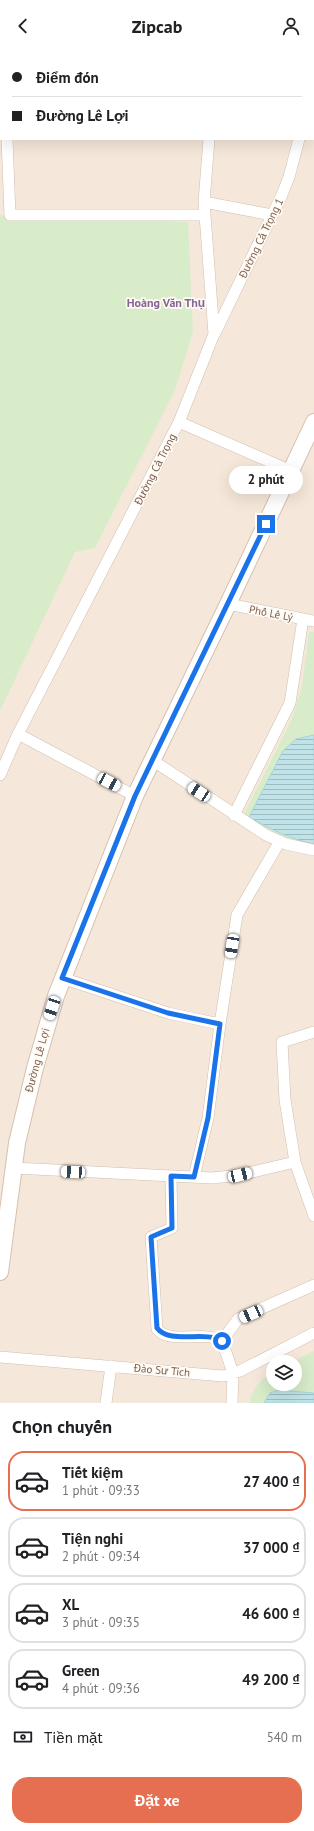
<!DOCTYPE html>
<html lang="vi">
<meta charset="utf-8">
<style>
body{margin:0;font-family:"PT Sans",sans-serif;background:#f6f6f6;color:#202124;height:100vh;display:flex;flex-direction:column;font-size:15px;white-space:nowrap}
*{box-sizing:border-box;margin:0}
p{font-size:13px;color:#757577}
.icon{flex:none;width:22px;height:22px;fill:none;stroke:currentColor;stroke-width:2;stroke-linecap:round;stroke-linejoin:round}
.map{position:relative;height:1351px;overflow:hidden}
.drawer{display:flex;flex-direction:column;background:#fff;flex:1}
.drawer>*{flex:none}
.top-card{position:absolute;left:0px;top:0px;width:314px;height:88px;box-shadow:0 4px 16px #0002;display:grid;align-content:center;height:88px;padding:0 12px;background:#fff}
.tools{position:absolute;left:266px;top:1303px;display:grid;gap:8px}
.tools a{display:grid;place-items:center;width:36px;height:36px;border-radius:50%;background:#fff;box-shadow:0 4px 16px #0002;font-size:20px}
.end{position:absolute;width:18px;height:18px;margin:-9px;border:5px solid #1a73e8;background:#fff;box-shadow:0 0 0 2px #fff}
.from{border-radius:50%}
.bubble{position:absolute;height:28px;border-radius:14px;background:#fff;box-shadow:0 4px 16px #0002;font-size:13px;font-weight:700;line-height:28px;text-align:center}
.car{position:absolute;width:12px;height:24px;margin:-12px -6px;border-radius:5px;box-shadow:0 0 3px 1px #0007;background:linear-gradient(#fff 24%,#345 0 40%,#fff 0 76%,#345 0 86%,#fff 0)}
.top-card b{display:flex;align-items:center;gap:14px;height:38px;font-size:15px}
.top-card b+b{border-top:1px solid #e0e0e0}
.top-card i{width:10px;height:10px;background:#202124}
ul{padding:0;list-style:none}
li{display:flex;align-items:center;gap:12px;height:60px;margin:0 8px 6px;padding:0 4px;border:2px solid #e0e0e0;border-radius:16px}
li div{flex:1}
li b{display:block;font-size:15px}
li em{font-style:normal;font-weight:700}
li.active{border-color:#e76f51}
li>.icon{width:36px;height:36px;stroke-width:1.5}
h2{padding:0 12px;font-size:18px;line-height:48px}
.pay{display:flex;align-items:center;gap:10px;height:44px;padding:0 12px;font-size:15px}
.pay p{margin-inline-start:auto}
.cta{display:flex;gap:8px;margin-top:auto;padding:8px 12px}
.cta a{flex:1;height:46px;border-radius:16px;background:#e76f51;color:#fff;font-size:16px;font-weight:700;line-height:46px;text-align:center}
header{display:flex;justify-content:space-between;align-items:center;height:52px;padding:0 12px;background:#fff;font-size:18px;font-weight:700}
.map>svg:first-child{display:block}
.residential{fill:#f5e8da;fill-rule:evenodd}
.park{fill:#d8ecc9}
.water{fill:url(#water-rules);stroke:#a5d3da}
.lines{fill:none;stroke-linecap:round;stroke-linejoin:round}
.street-casing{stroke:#d1beb0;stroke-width:12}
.secondary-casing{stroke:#d6c0b0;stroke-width:18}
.street{stroke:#fff;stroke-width:11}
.secondary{stroke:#fff;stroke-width:16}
.route{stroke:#1a73e8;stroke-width:5}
.labels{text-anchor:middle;stroke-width:3.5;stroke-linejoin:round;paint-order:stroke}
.street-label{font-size:11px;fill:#7a5c4d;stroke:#fffaf3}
.neighbourhood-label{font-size:12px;font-weight:bold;fill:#846695;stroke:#fffaf3}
</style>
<header><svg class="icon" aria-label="back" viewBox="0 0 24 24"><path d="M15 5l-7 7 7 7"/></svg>Zipcab<svg class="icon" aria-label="person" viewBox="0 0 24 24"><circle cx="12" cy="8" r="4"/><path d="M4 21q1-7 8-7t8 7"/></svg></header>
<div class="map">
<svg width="314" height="1351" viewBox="0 0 314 1351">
<defs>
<pattern id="water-rules" width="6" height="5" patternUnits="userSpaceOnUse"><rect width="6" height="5" fill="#bfe3e8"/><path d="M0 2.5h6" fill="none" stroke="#a0bbbe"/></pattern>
</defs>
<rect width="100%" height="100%" fill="#fdf6ec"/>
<!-- residential -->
<path class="residential" d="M0,0H314V1351H0ZM1,1H313V87H1ZM273,1310H295V1332H273Z"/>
<!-- park -->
<path class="park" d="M0,163L188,170L193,280L175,338L95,496L75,500L0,659Z
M309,580H314V795L287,788L243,764L292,667L302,634Z
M314,1299V1351H250C250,1338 262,1326 273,1320V1332H295V1310H292Z"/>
<!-- water -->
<path class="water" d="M314,683V792C290,787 270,777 249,765L283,699L296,687Z
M278,1338L314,1341V1351H264L270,1341Z"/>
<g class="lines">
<!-- street casing -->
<g class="street-casing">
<path id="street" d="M4,0V1
M218,1L219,0
M312,1V0
M313,69L314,70
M7,87L10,163H204
M204,150L272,163
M215,281L281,145L289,125L299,87
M179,370L291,419
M228,552L314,569
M18,682L135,744
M152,708L266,783L286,792L314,798
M0,723L18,682L179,370L214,282L204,150L209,87
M234,763L290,651L303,567
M62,926L168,961L220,972
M295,1110L314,1164
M14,1116L212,1126L240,1123L295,1110L285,1048L282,990L314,980
M171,1124L172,1176L151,1185L157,1277C170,1293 205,1278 222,1289L233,1321L232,1351
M194,1125L208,1066L220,972L237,863L280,789
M222,1289L238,1267L314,1233
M0,1305L223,1324L240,1319L314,1281
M106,1351L111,1314"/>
</g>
<!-- secondary casing -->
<g class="secondary-casing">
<path id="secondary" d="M0,1220L17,1091L35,1016L56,944L135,744L228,552L314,370"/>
</g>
<!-- street -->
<use href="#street" class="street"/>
<!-- secondary -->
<use href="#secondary" class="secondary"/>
</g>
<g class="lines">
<!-- route -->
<path class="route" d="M222,1289C205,1278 170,1293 157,1276L151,1185L172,1176L171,1124L194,1125L208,1066L220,972L168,961L62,926L135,744L266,472"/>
</g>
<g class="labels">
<!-- street labels -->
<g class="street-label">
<text transform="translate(261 186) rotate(-64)" y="4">Đường Cả Trọng 1</text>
<text transform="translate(155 417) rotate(-63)" y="4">Đường Cả Trọng</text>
<text transform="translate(271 561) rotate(11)" y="4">Phố Lê Lý</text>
<text transform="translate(37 1008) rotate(-75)" y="4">Đường Lê Lợi</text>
<text transform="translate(162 1318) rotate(5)" y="4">Đào Sư Tích</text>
</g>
<!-- neighbourhood labels -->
<g class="neighbourhood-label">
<text x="166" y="255">Hoàng Văn Thụ</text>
</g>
</g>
</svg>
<div class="tools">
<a><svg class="icon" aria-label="layers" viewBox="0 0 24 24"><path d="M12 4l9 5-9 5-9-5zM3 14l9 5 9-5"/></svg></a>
</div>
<i class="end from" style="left:222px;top:1289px"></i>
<i class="end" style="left:266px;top:472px"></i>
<div class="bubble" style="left:229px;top:414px;width:74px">2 phút</div>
<i class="car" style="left:109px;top:730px;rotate:118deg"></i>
<i class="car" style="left:199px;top:740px;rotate:303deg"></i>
<i class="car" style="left:232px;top:894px;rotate:189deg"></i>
<i class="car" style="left:52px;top:956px;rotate:198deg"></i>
<i class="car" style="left:73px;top:1120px;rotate:273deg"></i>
<i class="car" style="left:240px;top:1123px;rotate:77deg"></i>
<i class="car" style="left:251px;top:1262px;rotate:246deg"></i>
<div class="top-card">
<b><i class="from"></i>Điểm đón</b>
<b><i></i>Đường Lê Lợi</b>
</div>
</div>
<section class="drawer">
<h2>Chọn chuyến</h2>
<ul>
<li class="active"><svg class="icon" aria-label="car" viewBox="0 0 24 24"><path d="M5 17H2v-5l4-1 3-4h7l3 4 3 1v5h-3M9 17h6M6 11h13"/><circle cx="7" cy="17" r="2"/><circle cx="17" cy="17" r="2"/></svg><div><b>Tiết kiệm</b><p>1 phút · 09:33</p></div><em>27 400 ₫</em></li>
<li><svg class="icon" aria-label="car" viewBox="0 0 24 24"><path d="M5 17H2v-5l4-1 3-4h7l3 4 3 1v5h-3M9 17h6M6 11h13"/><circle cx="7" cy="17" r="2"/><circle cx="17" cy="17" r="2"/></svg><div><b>Tiện nghi</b><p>2 phút · 09:34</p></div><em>37 000 ₫</em></li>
<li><svg class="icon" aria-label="car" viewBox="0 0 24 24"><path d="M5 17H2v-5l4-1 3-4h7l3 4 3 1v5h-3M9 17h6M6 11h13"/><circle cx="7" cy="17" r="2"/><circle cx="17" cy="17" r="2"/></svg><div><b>XL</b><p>3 phút · 09:35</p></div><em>46 600 ₫</em></li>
<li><svg class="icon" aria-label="car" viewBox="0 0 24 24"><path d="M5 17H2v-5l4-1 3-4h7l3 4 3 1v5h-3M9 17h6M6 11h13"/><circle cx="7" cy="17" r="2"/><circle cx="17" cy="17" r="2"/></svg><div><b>Green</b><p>4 phút · 09:36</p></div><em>49 200 ₫</em></li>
</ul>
<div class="pay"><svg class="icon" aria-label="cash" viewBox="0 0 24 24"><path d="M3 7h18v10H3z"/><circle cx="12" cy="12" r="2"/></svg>Tiền mặt<p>540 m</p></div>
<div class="cta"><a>Đặt xe</a></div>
</section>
